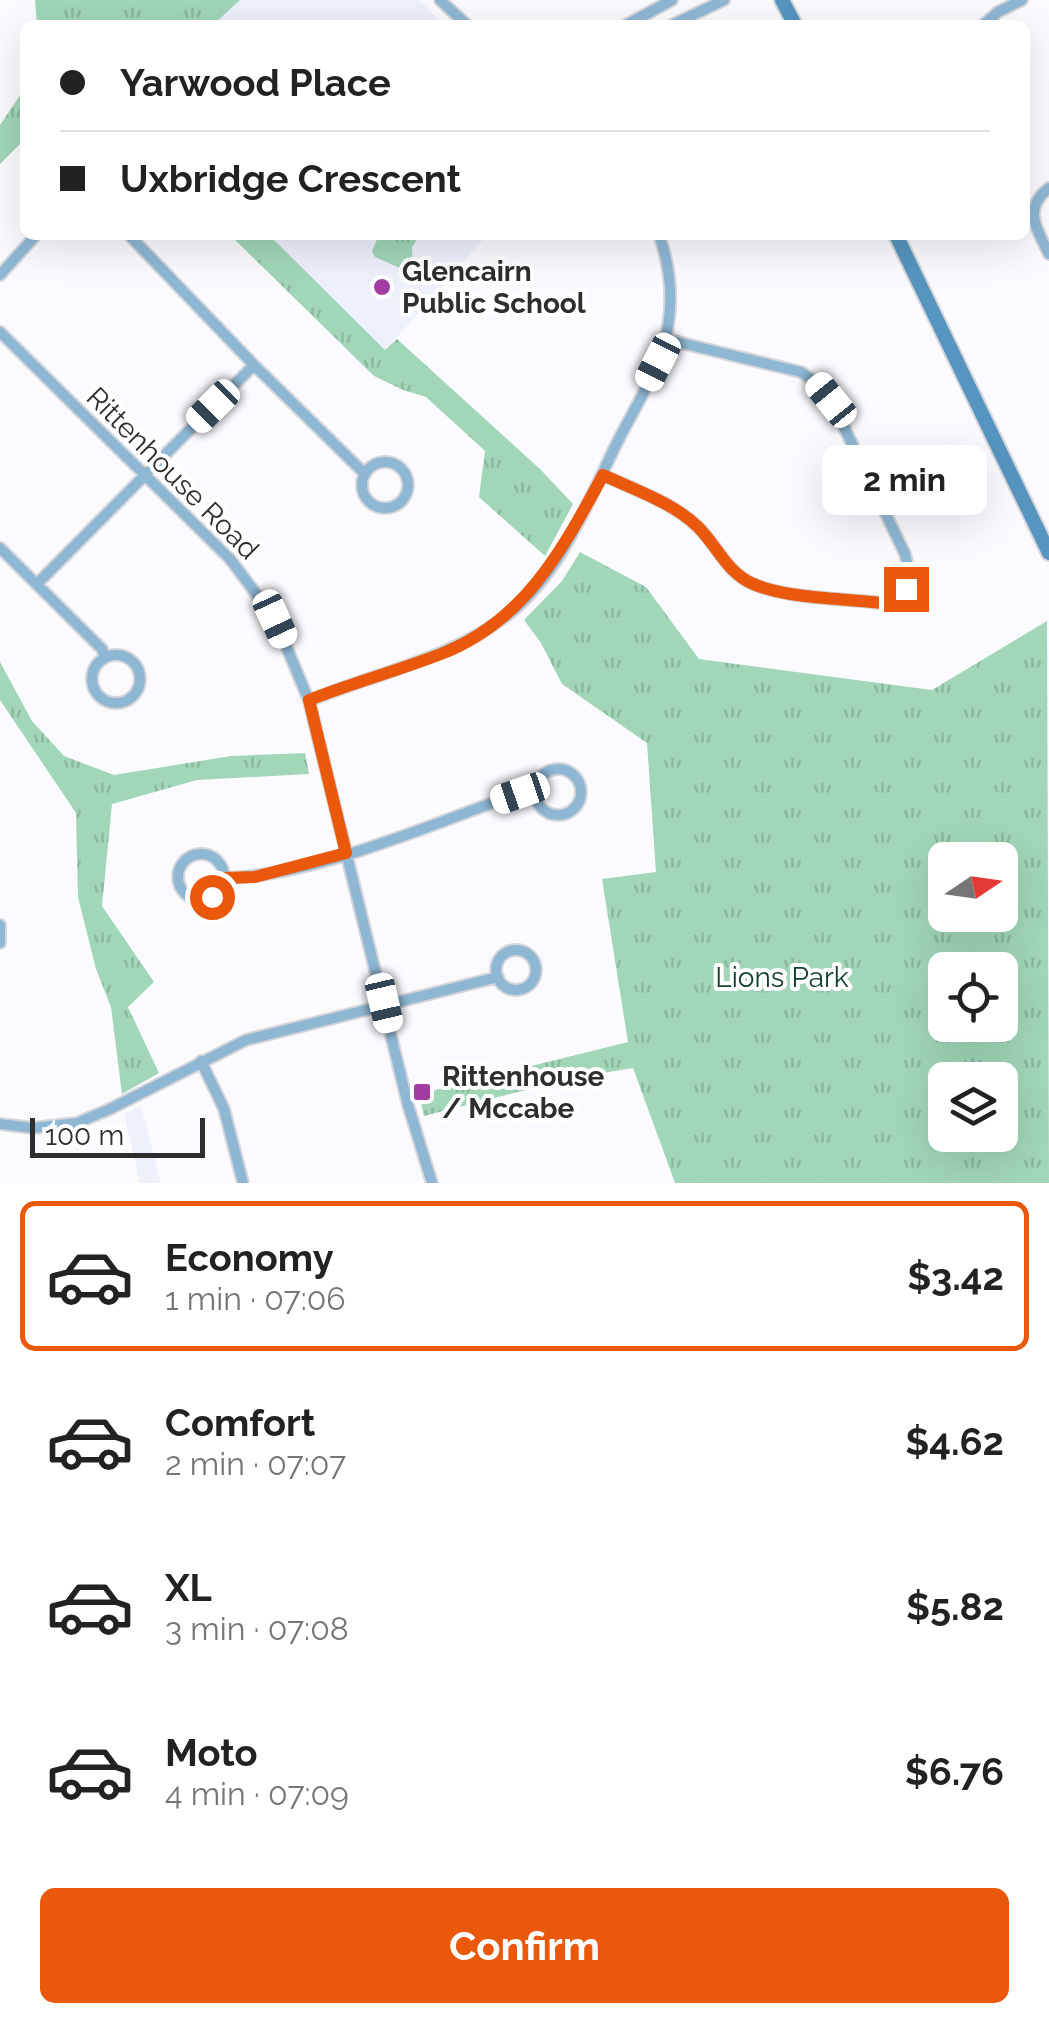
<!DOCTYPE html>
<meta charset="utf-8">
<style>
body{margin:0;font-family:Raleway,sans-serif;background:#f2f2f2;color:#222;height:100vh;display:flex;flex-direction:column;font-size:38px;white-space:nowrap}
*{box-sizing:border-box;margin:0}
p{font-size:32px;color:#767676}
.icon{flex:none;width:55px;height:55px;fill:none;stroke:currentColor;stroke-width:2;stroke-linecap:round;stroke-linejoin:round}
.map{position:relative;height:1183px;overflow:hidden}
.details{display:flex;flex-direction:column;background:#fff;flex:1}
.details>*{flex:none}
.top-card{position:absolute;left:20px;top:20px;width:1010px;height:220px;border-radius:15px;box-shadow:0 10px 40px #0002;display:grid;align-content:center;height:220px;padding:0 40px;background:#fff}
.needle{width:65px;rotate:77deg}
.controls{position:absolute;left:928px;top:842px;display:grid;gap:20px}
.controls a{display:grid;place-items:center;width:90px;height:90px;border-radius:15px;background:#fff;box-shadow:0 10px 40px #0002;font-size:50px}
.scale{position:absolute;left:30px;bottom:25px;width:175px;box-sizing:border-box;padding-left:10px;border:5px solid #2e2e2f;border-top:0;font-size:28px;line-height:35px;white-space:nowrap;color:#2e2e2f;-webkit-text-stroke:8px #fff;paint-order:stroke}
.end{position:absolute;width:45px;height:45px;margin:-22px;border:12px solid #ea580c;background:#fff;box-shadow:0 0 0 5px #fff}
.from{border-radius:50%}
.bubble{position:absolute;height:70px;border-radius:15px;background:#fff;box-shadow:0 10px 40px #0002;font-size:32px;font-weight:700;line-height:70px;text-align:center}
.car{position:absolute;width:30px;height:60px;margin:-30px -15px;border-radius:12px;box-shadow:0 0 8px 2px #0007;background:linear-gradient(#fff 24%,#345 0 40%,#fff 0 76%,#345 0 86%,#fff 0)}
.top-card b{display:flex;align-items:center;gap:35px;height:95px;font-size:38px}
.top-card b+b{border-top:2px solid #e0e0e0}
.top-card i{width:25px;height:25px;background:#222}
ul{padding:18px 0 0;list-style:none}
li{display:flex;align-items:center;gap:30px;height:150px;margin:0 20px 15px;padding:0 20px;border:5px solid transparent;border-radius:15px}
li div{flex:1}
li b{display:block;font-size:38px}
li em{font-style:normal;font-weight:700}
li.active{border-color:#ea580c}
li>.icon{width:90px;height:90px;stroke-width:1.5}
.button{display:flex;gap:20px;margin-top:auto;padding:20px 40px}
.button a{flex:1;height:115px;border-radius:15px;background:#ea580c;color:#fff;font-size:40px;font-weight:700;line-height:115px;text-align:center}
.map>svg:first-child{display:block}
.built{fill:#eef0fb}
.park{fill:url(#park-tufts);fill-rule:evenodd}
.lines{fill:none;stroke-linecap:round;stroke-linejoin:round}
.street-casing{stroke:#d6d6da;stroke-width:14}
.secondary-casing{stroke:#d6d6da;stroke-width:18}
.street{stroke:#8eb7d4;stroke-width:10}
.secondary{stroke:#5595bf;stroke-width:14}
.route{stroke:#ea580c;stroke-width:12}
.poi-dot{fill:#a33da2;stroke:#fff;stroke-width:4}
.labels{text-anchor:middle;stroke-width:8;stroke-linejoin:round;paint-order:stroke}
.poi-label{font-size:28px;font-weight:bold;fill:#2e2e2f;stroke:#fff;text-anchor:start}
.street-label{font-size:28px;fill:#2e2e2f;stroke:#fff}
.park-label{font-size:28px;fill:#14422e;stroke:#fff}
</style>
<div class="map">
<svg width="1049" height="1183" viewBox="0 0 1049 1183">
<defs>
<pattern id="park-tufts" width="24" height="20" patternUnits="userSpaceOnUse" patternTransform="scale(2.5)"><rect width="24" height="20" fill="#a1d6b9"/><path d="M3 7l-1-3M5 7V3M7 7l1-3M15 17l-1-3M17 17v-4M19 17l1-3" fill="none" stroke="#8bb89f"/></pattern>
</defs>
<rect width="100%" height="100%" fill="#fbfbff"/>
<!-- built -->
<path class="built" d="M240,0H419L444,25H213Z
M269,235H487L385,351Z
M141,1106L161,1183H140L124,1114Z"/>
<!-- park -->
<path class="park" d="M35,0H240L213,25H37Z
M25,88V139L0,164V125Z
M230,235H269L385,350L397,339L540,469L573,504L545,556L479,497L485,451L426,397L403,390L374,376Z
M379,235L386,239L389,235H420L412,247L413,265L404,270L375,257L372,251Z
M580,552L646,587L699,659L932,690L1047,621L1049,1183H675L633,1068L572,1078L424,1116L419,1094L628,1042L602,879L656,872L647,743L562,684L541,643L524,620L562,581ZM945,860H1000V915H945ZM1000,970V1025H945V970ZM1000,1080V1135H945V1080Z
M0,662L32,721L64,756L114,775L231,756L305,753L309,774L197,780L112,804L102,906L154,982L128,1007L159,1073L122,1094L111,1007L96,969L78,897L76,813L0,700Z"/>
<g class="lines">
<!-- street casing -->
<g class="street-casing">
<path id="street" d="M440,0L467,25
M626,25L672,0
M672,25L724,0
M983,25L998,12L1022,0
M1049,188C1022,209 1037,229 1049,254
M129,235L254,365L365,474
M0,275L36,235
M0,332L230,559L275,619L309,701L408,1105L432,1183
M362 485a23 23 0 1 1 46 0a23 23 0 1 1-46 0Z
M603,475C633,489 674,503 698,527C717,545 726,571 751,583C786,599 842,598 881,603C910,598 912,579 905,554L831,400L817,383L801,372L665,339
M0,548L102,649L105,658
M37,584L254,365
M92 679a24 24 0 1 1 48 0a24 24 0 1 1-48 0Z
M309,701C375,673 447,660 505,617C562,574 589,498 620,437C636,406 656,374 665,340C674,305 671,269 659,235
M535 792a23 23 0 1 1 46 0a23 23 0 1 1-46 0Z
M178 877a23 23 0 1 1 46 0a23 23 0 1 1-46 0Z
M224,878C317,876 431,824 520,793H535
M0,925V943
M496 970a20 20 0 1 1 40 0a20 20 0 1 1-40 0Z
M201,1061L224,1109L243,1183
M0,1124L33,1128L77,1123L110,1109L246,1040L498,977"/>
</g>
<!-- secondary casing -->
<g class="secondary-casing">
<path id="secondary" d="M782,0L795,25
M896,235L1049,553"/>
</g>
<!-- street -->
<use href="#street" class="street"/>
<!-- secondary -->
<use href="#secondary" class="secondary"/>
</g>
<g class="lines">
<!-- route -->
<path class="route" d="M212,897L218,892L224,878L255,877L346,853L309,700C352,683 397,671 441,654C524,622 563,549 603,475C633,489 674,503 698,527C717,546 726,571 751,583C786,599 842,598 881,603L896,599L906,589"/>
</g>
<!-- markers -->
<g class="poi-dot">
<circle cx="382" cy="287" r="10"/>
<rect x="412" y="1082" width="20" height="20" rx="5"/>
</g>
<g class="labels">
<!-- poi labels -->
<g class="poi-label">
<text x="402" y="281">Glencairn<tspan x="402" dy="32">Public School</tspan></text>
<text x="442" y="1086">Rittenhouse<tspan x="442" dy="32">/ Mccabe</tspan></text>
</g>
<!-- street labels -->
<g class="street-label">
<text transform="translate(173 473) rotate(45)" y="10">Rittenhouse Road</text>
</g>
<!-- park labels -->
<g class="park-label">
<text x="782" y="987">Lions Park</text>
</g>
</g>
</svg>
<div class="controls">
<a><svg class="needle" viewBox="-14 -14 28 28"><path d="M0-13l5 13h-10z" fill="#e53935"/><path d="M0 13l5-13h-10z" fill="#767676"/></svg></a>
<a><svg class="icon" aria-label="locate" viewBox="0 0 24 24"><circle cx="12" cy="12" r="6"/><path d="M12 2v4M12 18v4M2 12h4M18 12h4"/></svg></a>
<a><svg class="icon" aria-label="layers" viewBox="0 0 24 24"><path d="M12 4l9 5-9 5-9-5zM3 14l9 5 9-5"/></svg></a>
</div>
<div class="scale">100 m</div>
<i class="end from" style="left:212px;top:897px"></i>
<i class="end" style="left:906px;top:589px"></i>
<div class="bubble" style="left:822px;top:445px;width:165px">2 min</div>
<i class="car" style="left:658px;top:362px;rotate:207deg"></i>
<i class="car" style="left:831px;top:400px;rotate:321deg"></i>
<i class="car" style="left:213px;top:406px;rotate:225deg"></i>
<i class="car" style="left:275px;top:619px;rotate:155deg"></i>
<i class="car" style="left:520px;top:793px;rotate:251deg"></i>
<i class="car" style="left:384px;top:1003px;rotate:167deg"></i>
<div class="top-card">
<b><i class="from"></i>Yarwood Place</b>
<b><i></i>Uxbridge Crescent</b>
</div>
</div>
<section class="details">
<ul>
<li class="active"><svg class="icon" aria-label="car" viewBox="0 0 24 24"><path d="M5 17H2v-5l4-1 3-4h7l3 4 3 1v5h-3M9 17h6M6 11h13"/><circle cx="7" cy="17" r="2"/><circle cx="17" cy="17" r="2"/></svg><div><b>Economy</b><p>1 min · 07:06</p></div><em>$3.42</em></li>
<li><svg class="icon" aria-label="car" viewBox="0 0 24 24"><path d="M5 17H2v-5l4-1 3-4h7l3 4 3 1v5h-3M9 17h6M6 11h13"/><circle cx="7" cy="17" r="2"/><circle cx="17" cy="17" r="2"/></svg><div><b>Comfort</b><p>2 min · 07:07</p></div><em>$4.62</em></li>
<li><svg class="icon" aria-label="car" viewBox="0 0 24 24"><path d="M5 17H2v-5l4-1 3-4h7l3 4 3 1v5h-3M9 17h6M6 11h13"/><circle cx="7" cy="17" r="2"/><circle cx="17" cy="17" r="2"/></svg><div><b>XL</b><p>3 min · 07:08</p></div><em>$5.82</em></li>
<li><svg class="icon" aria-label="car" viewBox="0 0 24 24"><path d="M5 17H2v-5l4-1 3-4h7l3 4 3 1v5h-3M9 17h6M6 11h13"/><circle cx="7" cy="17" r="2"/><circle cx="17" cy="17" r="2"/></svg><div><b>Moto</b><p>4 min · 07:09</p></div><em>$6.76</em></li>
</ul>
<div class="button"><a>Confirm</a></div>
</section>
